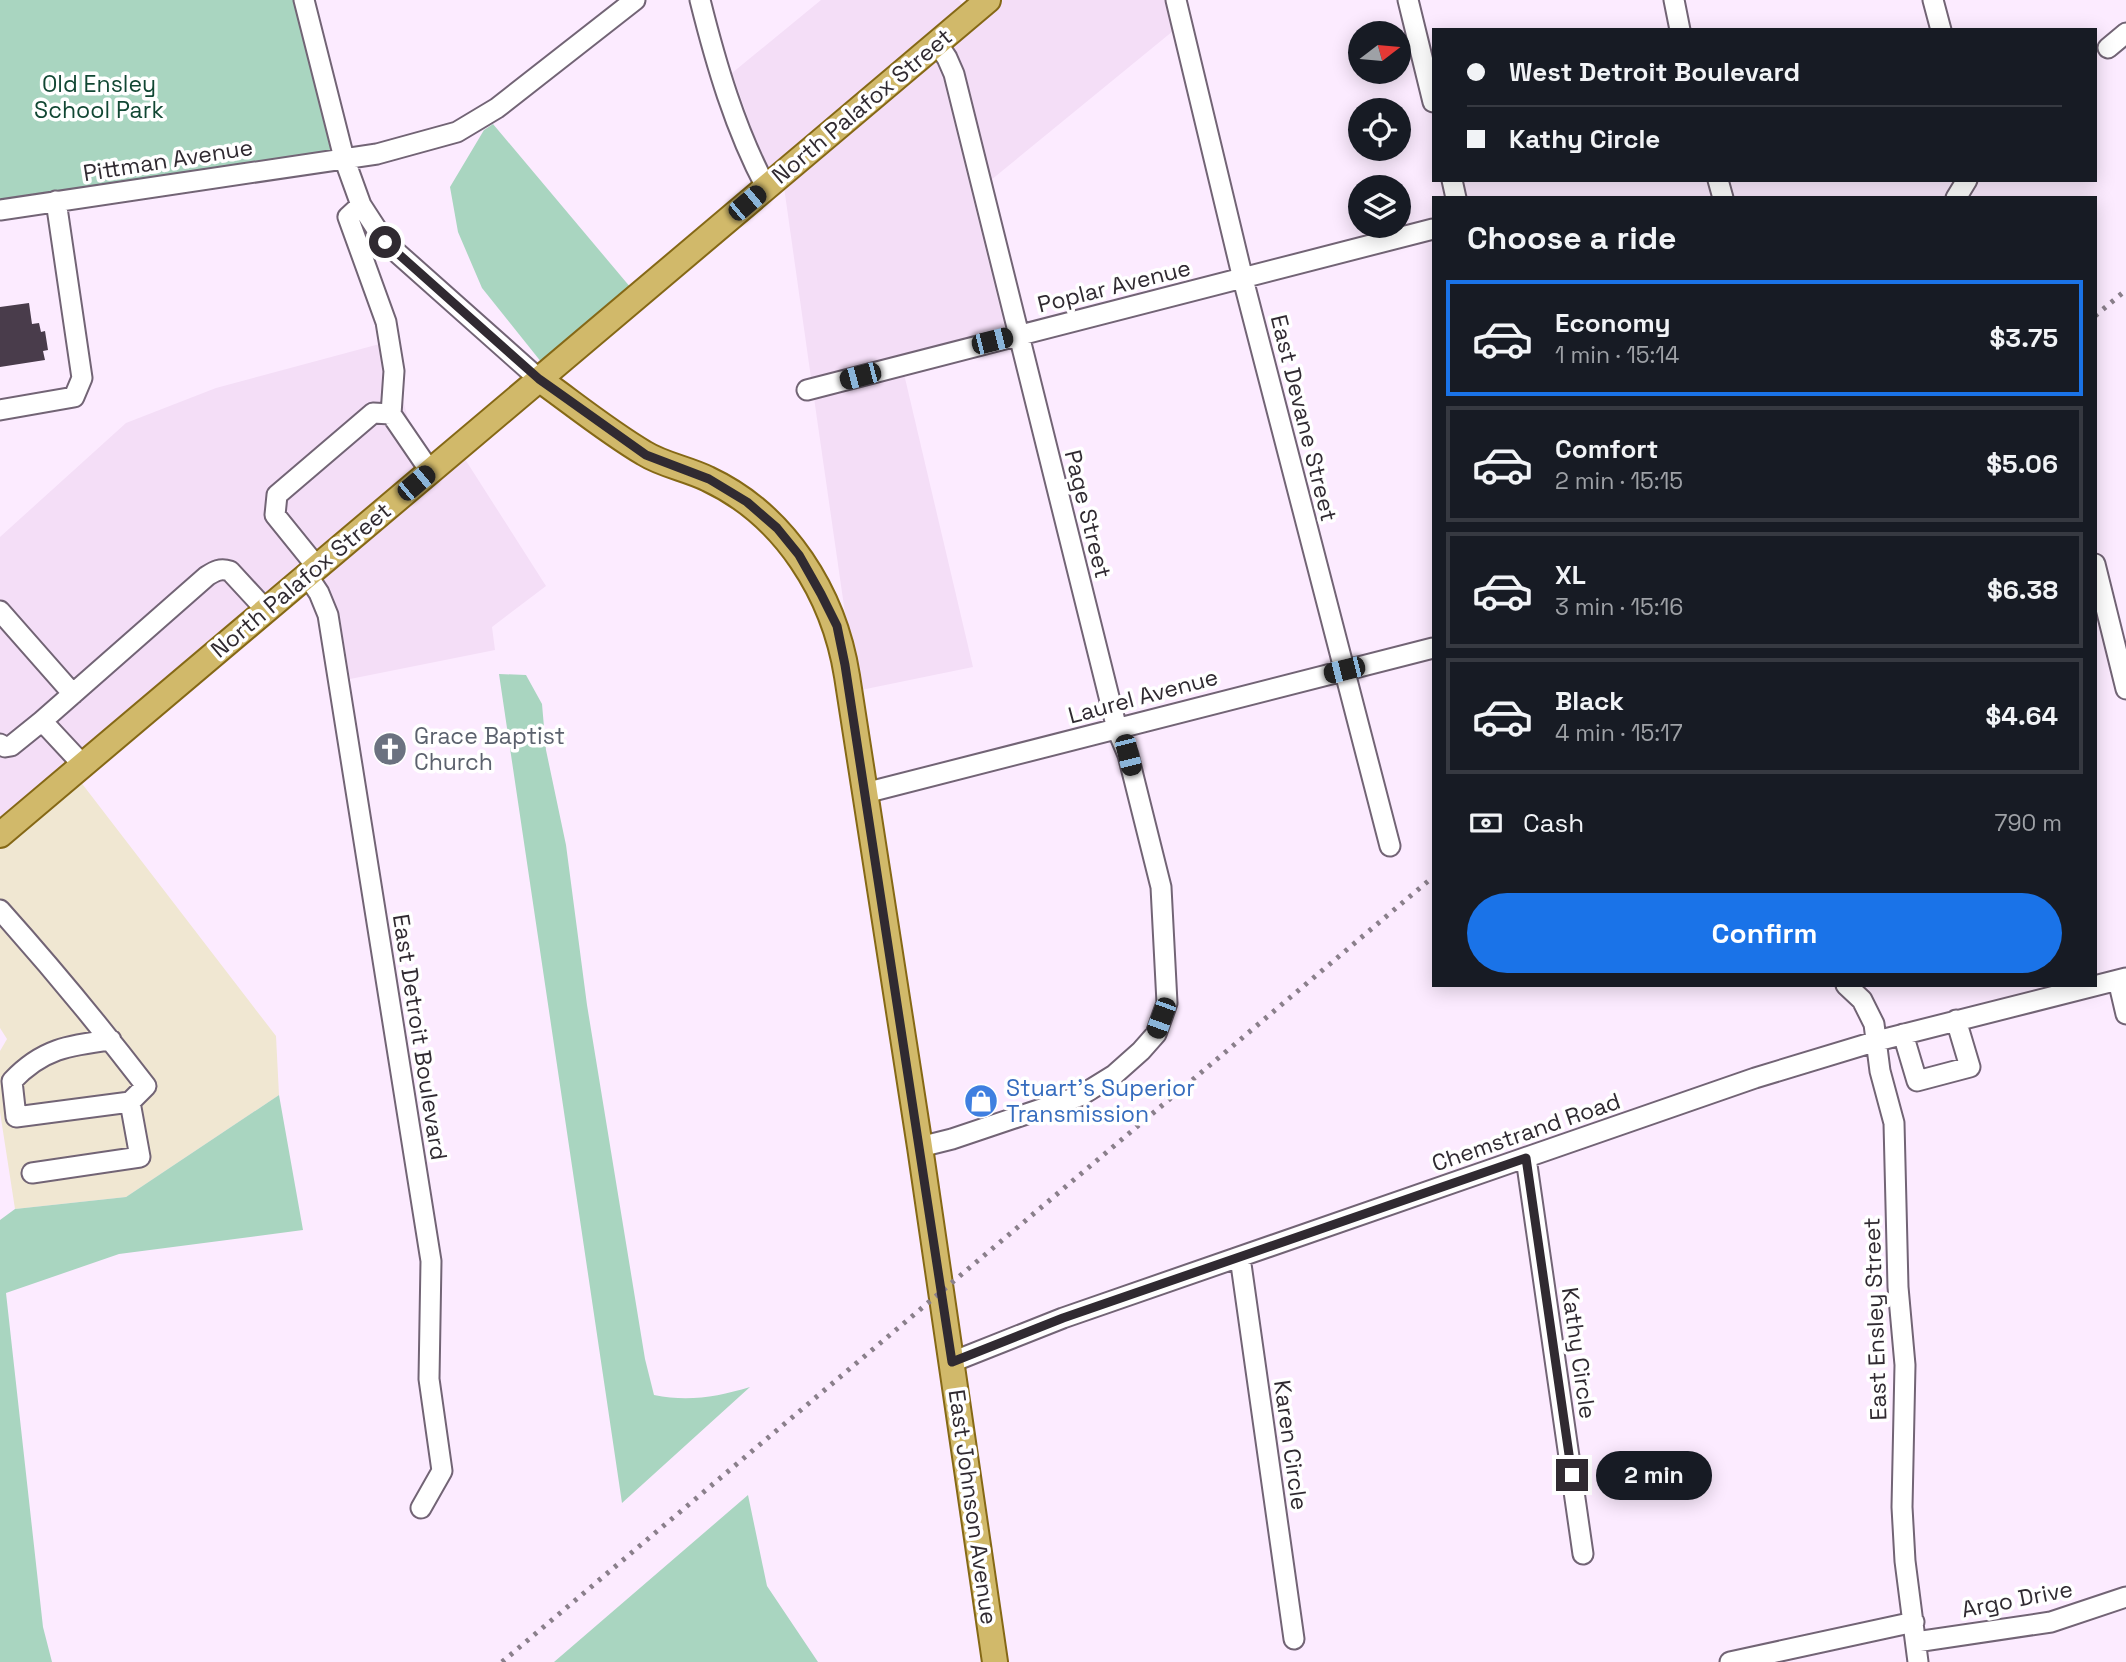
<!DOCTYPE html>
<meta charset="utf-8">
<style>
body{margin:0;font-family:"Space Grotesk",sans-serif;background:#20242c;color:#f1f3f6;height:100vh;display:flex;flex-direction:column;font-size:26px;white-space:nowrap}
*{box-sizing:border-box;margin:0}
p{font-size:23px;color:#9ea1a6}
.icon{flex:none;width:38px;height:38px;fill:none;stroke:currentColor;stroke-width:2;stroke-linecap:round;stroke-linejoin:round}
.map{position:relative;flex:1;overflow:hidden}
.sheet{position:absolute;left:1432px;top:196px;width:665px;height:791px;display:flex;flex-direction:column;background:#171b24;border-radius:0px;box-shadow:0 4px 18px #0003}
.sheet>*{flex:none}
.top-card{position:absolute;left:1432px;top:28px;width:665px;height:154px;border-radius:0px;box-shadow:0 4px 18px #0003;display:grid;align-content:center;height:154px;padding:0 35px;background:#171b24}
.needle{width:46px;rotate:74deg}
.buttons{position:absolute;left:1348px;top:21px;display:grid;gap:14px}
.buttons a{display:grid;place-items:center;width:63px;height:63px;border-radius:50%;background:#171b24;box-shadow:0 4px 18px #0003;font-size:35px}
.end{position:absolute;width:32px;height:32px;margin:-16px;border:9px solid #302a31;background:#fff;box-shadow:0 0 0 4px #fff}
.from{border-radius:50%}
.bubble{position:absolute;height:49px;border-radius:24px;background:#171b24;box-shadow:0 4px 18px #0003;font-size:23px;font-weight:700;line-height:49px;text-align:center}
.car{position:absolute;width:21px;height:42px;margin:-21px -10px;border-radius:9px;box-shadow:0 0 5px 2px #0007;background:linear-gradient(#222 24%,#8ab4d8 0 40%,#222 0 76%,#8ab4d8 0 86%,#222 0)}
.top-card b{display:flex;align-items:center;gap:24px;height:66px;font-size:26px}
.top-card b+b{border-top:2px solid #363941}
.top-card i{width:18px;height:18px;background:#f1f3f6}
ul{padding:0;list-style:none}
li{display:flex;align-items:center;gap:21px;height:116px;margin:0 14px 10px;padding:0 21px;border:4px solid #363941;border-radius:0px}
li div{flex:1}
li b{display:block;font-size:26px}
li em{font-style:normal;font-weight:700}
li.on{border-color:#1a73e8}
li>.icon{width:63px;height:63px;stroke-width:1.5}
h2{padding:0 35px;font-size:32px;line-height:84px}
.pay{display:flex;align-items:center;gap:18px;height:77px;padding:0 35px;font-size:26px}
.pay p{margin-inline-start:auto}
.cta{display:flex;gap:14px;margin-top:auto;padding:14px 35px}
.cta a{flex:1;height:80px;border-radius:42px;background:#1a73e8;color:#fff;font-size:28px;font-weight:700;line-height:80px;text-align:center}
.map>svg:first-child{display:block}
.built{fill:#f4def7}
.medical{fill:#f0e7d2}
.green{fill:#a9d5c0}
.building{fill:#493c4b}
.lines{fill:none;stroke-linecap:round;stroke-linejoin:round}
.minor-casing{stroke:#726475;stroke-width:23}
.major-casing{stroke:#856816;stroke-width:28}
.minor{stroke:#fff;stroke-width:19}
.major{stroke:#d1b96a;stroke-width:24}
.rail{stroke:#8a7f8b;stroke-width:5;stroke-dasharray:3.5 7;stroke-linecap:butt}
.route{stroke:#302a31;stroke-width:9}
.labels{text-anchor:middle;stroke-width:7;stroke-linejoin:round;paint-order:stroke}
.park-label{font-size:23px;fill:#114733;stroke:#fff}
.street-label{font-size:23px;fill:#302a31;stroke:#fff}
.worship-label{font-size:23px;fill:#5b616d;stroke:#fff;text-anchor:start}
.shop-label{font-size:23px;fill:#366cbe;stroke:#fff;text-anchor:start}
</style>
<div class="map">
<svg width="2126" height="1662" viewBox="0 0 2126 1662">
<rect width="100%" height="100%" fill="#fcebff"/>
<!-- built -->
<path class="built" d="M821,0H959L964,7L770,170L760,152L732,73Z
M1003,0H1164L1173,31L991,180L965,71L951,44Z
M934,58L943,78L1005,328L811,378L784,187Z
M387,342L421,466L0,822V537L126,423L216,388Z
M904,374L973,667L861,690L846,620L814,398Z
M463,456L546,586L492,627L495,650L350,679L339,613L330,589L322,578Z"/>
<!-- medical -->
<path class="medical" d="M80,781L276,1036L279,1095L126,1197L15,1209L0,1112V1051L7,1039L0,1028V848Z"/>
<!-- green -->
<path class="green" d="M0,0H304L344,158L0,210Z
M493,124L631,288L542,363L482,288L458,232L450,187L484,130Z
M499,674L526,675L542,704L546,750L566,845L587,1005L645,1359L654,1395C688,1402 717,1397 750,1387L622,1503Z
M279,1095L303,1230L119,1254L6,1293L43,1627L52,1662H0V1220L15,1209L126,1197Z
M748,1495L767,1586L818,1662H554Z"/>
<!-- building -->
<path class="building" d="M29,303L32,324L39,323L41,332L45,331L48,350L43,351L45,360L0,367V307Z"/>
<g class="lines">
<!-- minor casing -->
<g class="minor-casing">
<path id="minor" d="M304,0L344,158L361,205L385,242L539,379
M700,0C716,64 735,129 766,187
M1176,0L1243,279L1390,846
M1408,0L1433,102
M1674,0L1680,30
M1933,0L1941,30
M2108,48L2126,33
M1452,180L1456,198
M1718,180L1723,198
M1956,198L1967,180
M361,205L348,217L386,322L394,371L391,414L430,471
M0,210L377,154L457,132L497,108L635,0
M807,390L1433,229
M0,410L74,397L82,378L56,201
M2095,564L2126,689
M317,567L275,515L277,495L373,413L391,414
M307,575L319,593L328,615L431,1261L429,1379L442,1471L421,1508
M0,611L73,694
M0,744L5,747L11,746L42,721
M83,765L42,721L207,576C215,571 220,568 230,571L266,610
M865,793L1433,648
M0,910C51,967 99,1025 146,1086L130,1102L16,1117L12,1081C42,1049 69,1045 111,1040
M2118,980L2126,1014
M1846,985L1862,1000L1874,1024L1880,1071L1894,1123L1898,1287L1905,1365L1902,1507L1905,1561L1918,1662
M1903,1034L1917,1081L1970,1067L1956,1020
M920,1147L952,1139L1080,1096L1114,1075L1141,1051L1156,1034L1167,1003L1161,887L1128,755L1117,729L954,74L947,58L937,43
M1526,1158L1583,1554
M32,1173L140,1157L130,1102
M1240,1257L1294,1639
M952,1362L1063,1318L1755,1078L1877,1041L2126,978
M1916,1642L2051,1622L2126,1597
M1730,1662L1914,1622"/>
</g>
<!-- major casing -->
<g class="major-casing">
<path id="major" d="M539,379C574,404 607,431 644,453C663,465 688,469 708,479C785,515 834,594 847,676L920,1147L995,1662
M0,835L988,0"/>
</g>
<!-- minor -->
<use href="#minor" class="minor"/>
<!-- major -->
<use href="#major" class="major"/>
<!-- rail -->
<path class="rail" d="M2095,316L2126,290
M502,1662L1433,877"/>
</g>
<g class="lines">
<!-- route -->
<path class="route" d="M385,242L539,379L556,391L646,455L709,479L747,502L777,528L799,555L821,594L837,626L845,665L952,1362L1063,1318L1526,1158L1572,1475"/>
</g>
<!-- icons -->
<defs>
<g id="church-disc" transform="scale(1.75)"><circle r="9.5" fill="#6b7280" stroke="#fff"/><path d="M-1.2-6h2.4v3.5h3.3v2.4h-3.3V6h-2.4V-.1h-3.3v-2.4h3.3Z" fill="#fff"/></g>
<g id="shop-disc" transform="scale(1.75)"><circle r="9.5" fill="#3f7fe0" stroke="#fff"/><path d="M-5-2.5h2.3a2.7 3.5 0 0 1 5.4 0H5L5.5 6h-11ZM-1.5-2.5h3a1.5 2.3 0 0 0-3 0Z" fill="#fff"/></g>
</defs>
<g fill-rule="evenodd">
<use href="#church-disc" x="390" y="749"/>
<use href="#shop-disc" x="981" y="1101"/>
</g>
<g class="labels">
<!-- park labels -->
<g class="park-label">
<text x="99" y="92">Old Ensley<tspan x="99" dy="26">School Park</tspan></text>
</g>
<!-- street labels -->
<g class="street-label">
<text transform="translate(862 106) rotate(-40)" y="8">North Palafox Street</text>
<text transform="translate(168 160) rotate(-9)" y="8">Pittman Avenue</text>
<text transform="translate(1114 286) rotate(-14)" y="8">Poplar Avenue</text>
<text transform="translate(1304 418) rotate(76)" y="8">East Devane Street</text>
<text transform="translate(1088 514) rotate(76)" y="8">Page Street</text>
<text transform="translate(301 580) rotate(-40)" y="8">North Palafox Street</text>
<text transform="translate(1143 696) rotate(-15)" y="8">Laurel Avenue</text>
<text transform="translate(420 1037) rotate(81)" y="8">East Detroit Boulevard</text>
<text transform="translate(1526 1132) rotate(-19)" y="8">Chemstrand Road</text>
<text transform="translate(1875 1319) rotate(-92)" y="8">East Ensley Street</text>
<text transform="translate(1579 1353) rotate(82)" y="8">Kathy Circle</text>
<text transform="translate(1291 1445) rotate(82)" y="8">Karen Circle</text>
<text transform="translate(973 1507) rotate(82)" y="8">East Johnson Avenue</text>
<text transform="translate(2017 1599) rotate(-11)" y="8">Argo Drive</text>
</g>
<!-- worship labels -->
<g class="worship-label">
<text x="414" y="744">Grace Baptist<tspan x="414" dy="26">Church</tspan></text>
</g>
<!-- shop labels -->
<g class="shop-label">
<text x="1006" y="1096">Stuart's Superior<tspan x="1006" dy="26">Transmission</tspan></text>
</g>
</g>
</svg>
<div class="buttons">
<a><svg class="needle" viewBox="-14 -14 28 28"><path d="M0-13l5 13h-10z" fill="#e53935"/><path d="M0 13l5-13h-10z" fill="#9ea1a6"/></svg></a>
<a><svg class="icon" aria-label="locate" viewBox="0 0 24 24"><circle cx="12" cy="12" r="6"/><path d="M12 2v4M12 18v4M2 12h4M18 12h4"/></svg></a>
<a><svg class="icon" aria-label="layers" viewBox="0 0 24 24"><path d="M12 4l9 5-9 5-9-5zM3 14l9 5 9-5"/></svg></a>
</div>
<i class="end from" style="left:385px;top:242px"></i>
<i class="end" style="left:1572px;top:1475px"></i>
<div class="bubble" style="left:1596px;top:1451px;width:116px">2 min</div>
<i class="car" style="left:747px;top:203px;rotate:50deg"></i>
<i class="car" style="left:992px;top:341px;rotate:76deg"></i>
<i class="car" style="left:860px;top:376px;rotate:255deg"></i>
<i class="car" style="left:416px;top:483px;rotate:50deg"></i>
<i class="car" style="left:1344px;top:670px;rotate:256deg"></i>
<i class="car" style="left:1128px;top:755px;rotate:166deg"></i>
<i class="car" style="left:1161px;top:1018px;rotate:200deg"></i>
<div class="top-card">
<b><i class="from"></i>West Detroit Boulevard</b>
<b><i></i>Kathy Circle</b>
</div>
<section class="sheet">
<h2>Choose a ride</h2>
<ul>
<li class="on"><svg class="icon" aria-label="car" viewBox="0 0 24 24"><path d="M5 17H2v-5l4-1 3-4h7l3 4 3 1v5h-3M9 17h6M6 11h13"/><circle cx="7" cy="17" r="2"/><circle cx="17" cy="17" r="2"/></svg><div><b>Economy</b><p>1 min · 15:14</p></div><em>$3.75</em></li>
<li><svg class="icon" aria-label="car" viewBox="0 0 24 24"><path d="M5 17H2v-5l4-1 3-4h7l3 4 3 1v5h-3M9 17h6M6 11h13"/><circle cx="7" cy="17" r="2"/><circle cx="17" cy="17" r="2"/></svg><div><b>Comfort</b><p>2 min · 15:15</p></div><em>$5.06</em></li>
<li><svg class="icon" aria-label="car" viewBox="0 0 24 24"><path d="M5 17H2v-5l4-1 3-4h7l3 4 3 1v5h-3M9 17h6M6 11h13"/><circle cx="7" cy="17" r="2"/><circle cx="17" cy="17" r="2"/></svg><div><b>XL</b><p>3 min · 15:16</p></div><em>$6.38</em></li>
<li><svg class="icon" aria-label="car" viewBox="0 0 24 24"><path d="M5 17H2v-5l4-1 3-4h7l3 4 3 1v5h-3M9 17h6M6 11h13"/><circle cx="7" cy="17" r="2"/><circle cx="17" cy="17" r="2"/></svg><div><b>Black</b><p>4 min · 15:17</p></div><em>$4.64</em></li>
</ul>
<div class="pay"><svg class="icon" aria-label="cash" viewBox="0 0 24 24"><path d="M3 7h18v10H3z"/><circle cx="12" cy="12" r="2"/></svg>Cash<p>790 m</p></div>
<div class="cta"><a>Confirm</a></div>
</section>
</div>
